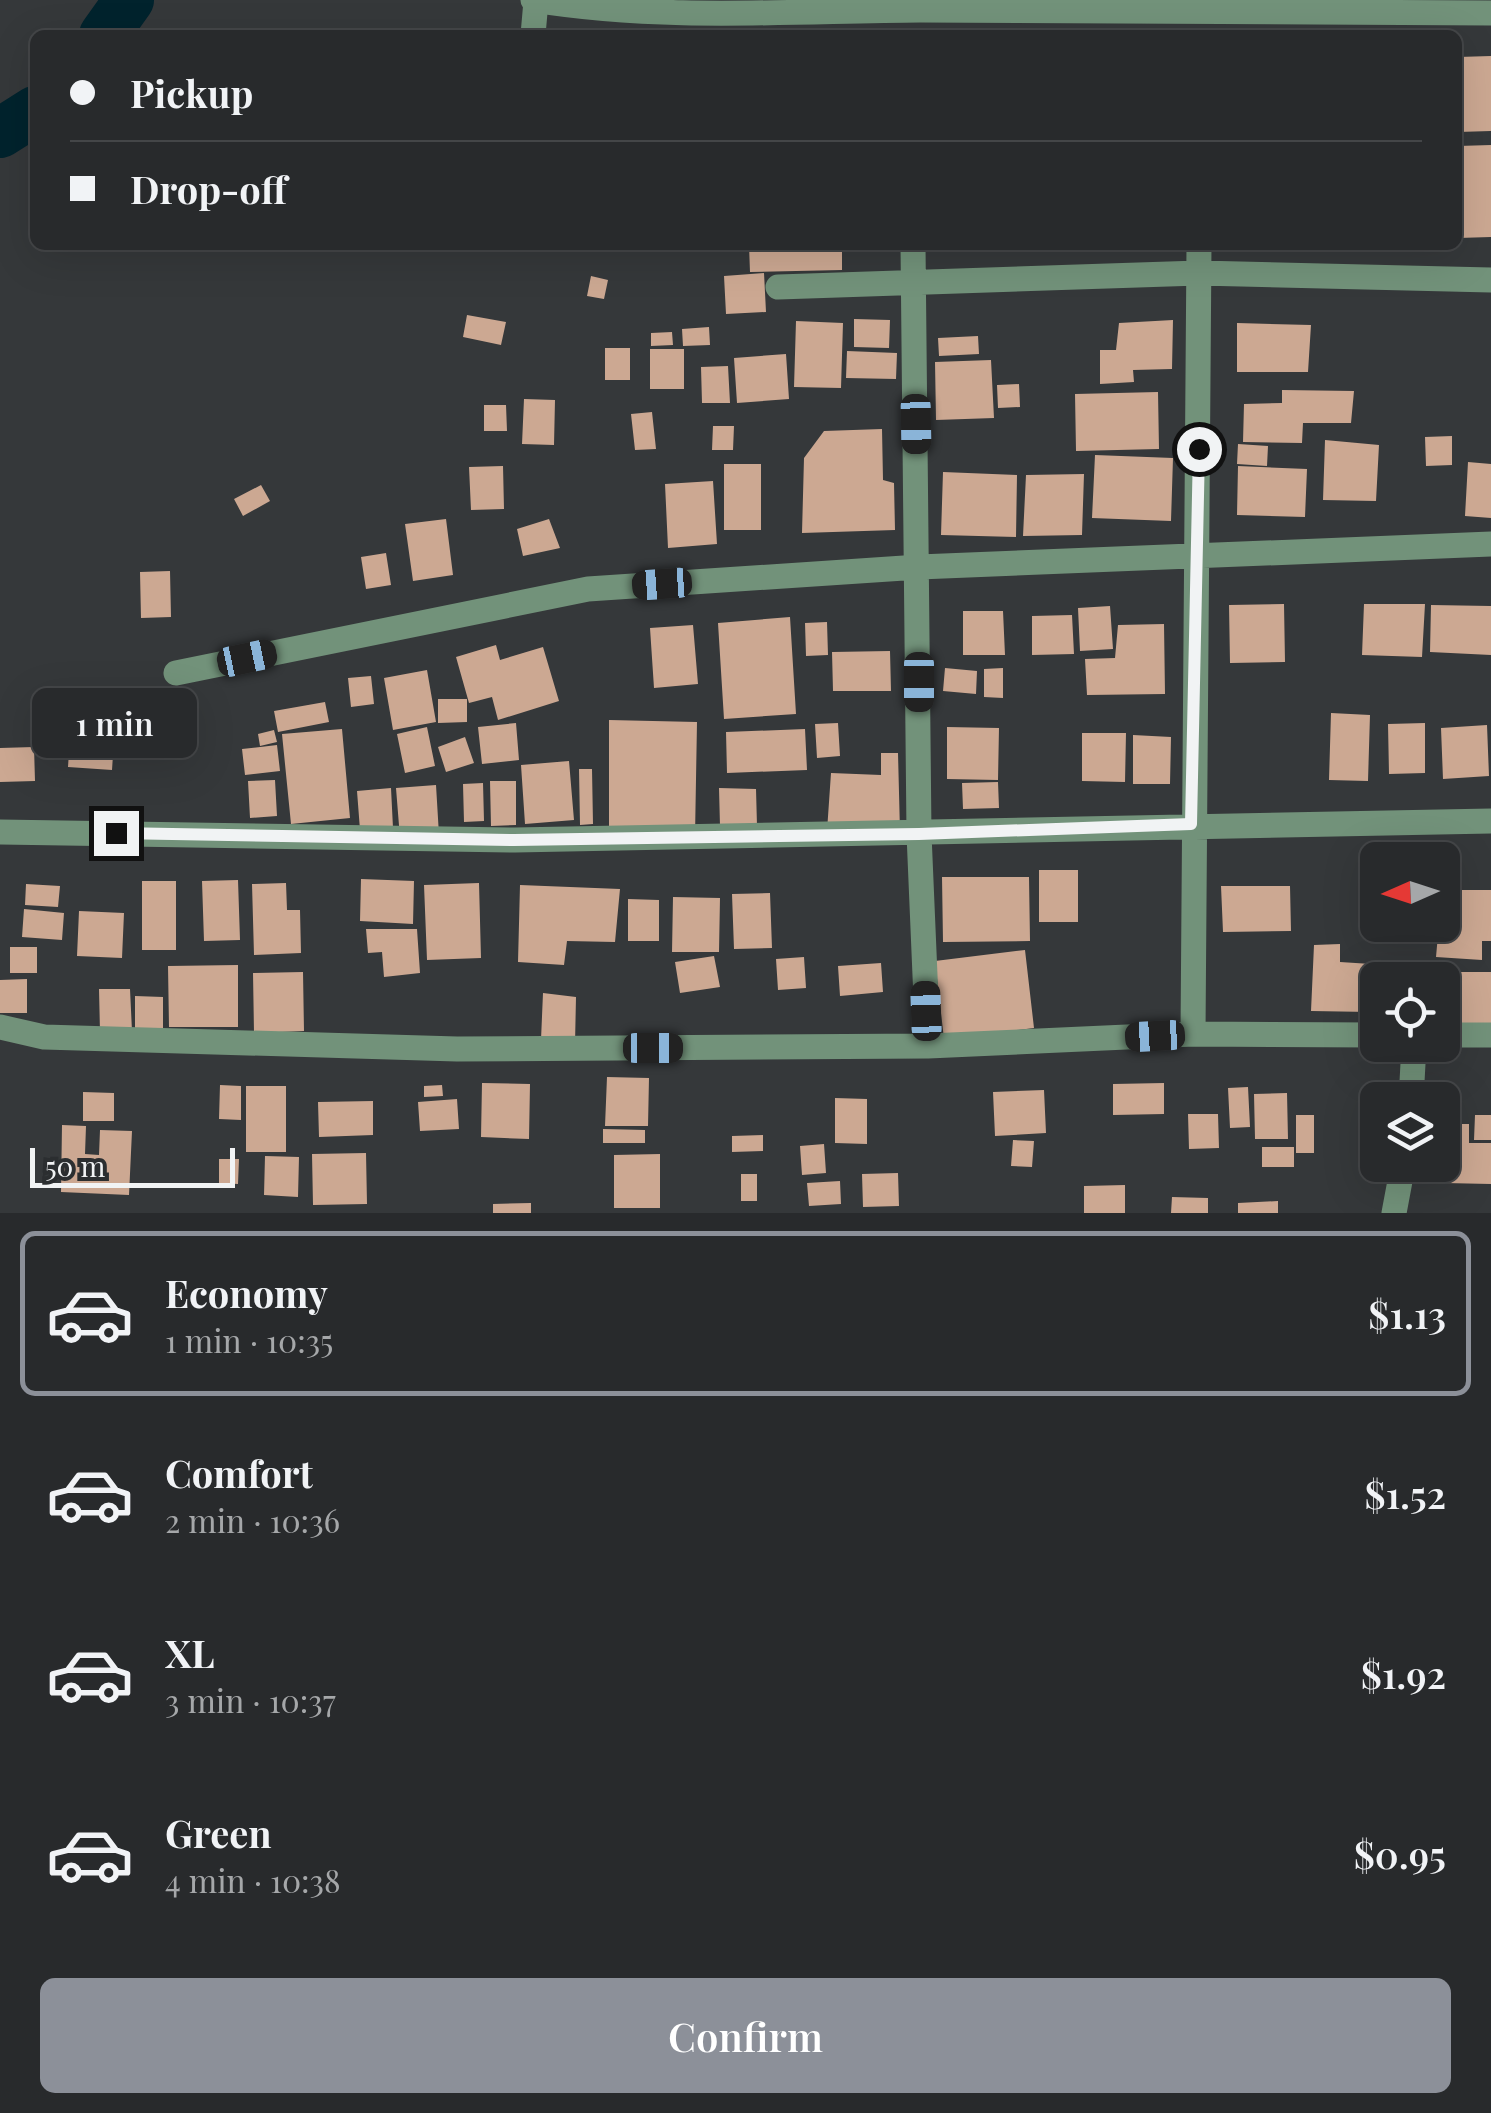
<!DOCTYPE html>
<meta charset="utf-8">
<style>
body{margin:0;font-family:"Playfair Display",serif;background:#303234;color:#f1f3f6;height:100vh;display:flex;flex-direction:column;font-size:38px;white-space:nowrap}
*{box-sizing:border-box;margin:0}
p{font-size:32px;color:#a5a7a9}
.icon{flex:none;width:55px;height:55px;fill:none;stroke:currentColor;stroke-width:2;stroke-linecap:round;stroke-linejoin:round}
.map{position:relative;height:1213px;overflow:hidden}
.sheet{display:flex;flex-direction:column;background:#282a2c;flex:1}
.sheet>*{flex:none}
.top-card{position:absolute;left:30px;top:30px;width:1432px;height:220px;border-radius:15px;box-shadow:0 10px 40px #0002,0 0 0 2px #444648;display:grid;align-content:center;height:220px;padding:0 40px;background:#282a2c}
.needle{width:65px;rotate:267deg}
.tools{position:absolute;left:1360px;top:842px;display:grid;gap:20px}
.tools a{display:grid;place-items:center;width:100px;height:100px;border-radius:15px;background:#282a2c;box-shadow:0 10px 40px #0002,0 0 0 2px #444648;font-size:50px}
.scale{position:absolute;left:30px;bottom:25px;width:205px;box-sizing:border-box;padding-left:10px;border:5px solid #f1f3f4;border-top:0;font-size:28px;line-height:35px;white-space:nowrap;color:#f1f3f4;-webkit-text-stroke:8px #2b2e30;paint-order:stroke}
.end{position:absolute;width:45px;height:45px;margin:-22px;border:12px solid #f1f3f4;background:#111;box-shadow:0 0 0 5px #111}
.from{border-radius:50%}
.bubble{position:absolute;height:70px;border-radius:15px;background:#282a2c;box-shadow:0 10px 40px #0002,0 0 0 2px #444648;font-size:32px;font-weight:600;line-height:70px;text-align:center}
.car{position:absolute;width:30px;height:60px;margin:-30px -15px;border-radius:12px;box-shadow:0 0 8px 2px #0007;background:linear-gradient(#222 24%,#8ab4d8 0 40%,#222 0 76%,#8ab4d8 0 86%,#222 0)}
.top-card b{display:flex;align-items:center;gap:35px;height:95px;font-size:38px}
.top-card b+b{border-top:2px solid #444648}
.top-card i{width:25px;height:25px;background:#f1f3f6}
ul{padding:18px 0 0;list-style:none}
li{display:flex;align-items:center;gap:30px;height:165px;margin:0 20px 15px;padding:0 20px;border:5px solid transparent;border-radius:15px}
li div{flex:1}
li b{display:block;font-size:38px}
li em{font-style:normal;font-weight:600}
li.current{border-color:#8c9099}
li>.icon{width:90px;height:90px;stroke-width:1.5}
.cta{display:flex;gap:20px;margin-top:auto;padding:20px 40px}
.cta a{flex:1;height:115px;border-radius:15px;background:#8c9099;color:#fff;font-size:40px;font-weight:600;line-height:115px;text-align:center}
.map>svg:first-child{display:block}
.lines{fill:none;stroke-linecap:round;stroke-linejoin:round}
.river{stroke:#01232d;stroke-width:50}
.building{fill:#cca892}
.minor{stroke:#72927a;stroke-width:25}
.route{stroke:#f1f3f4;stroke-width:12}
</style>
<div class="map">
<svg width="1491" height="1213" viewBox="0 0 1491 1213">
<rect width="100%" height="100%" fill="#35383a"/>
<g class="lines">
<!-- river -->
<path class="river" d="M104,35L129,0
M0,133L35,111"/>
</g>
<!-- building -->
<path class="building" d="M1491,56V131L1458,132V57Z
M1491,145V237L1458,238V146Z
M749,245H842V270L750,272Z
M764,273L766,312L726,314L724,276Z
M591,276L608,280L604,299L587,296Z
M467,315L506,322L501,345L463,337Z
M854,319L890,320L889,348L854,347Z
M1173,320L1172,369L1133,370L1134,382L1100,384V350H1116L1119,323Z
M796,321L843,323L841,388L794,387Z
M1237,323L1311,325L1308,372H1237Z
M709,327L710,345L683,346L682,329Z
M672,332L673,345L651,346V333Z
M978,336L979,354L939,356L938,338Z
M605,348H630V380H605Z
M650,349H684V389H650Z
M847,351L897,353L896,379L846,378Z
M786,354L789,399L737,403L734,358Z
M991,360L994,418L936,420L935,362Z
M728,366L730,403H702L701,367Z
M1019,384L1020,407L998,408L997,385Z
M1282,390L1354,391L1351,423H1303L1302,443L1243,442L1244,404L1282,403Z
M1158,392L1159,449L1076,451L1075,394Z
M524,399L555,400L554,445L522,444Z
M484,405H506L507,431H484Z
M652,412L656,449L635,450L631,414Z
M713,426H734L733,450H712Z
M882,429L883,480L894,483L895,530L802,533L804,458L824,431Z
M1452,436V465L1426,466L1425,437Z
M1325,440L1379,445L1376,501L1323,500Z
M1238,444L1268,446L1267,466L1237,464Z
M1095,455L1173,458L1171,521L1092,518Z
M1468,462L1491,464V518L1465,516Z
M724,464H761V530H724Z
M503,466L504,509L471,510L469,467Z
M1238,466L1307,469L1305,517L1237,515Z
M943,472L1017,475L1016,537L941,535Z
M1084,474L1082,535L1023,536L1026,475Z
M713,481L717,544L668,548L665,484Z
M261,485L270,501L243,516L234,499Z
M446,519L453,575L413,581L405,524Z
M549,519L560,548L523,556L517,529Z
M386,553L391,585L366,589L361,557Z
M170,571L171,617L141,618L140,572Z
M1284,604L1285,662L1230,663L1229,605Z
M1364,604H1425L1422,657L1362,655Z
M1431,605L1491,606V655L1430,652Z
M1110,606L1113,649L1080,651L1078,608Z
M963,611H1003L1005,655H963Z
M1072,615L1074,654L1032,655V616Z
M790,617L796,714L724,719L718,623Z
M827,622L828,655L806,656L805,623Z
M1164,624L1165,694L1087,695L1085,659L1115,658L1118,625Z
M693,625L698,684L654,688L650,628Z
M496,645L500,660L543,647L559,701L498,720L492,697L469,703L456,657Z
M890,651L891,691H833L832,652Z
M945,668L977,671L976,694L943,691Z
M1003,668V698L984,697V669Z
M427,670L436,722L393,730L384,678Z
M371,676L374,704L351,707L348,678Z
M178,687L181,728L154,730L152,688Z
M145,689L147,732L109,733L108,690Z
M438,699H467V722L438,723Z
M325,702L329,722L278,732L274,711Z
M77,706L91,707L89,733L76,732Z
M1331,713L1370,715L1368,781L1329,780Z
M609,720L697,722L695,837L609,835Z
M516,723L519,760L482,764L478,727Z
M838,723L840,756L817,758L815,724Z
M1425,723V773L1389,774L1388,724Z
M1487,725L1489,776L1443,779L1441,728Z
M427,727L435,766L405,773L397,734Z
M947,727L999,728L998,780L947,779Z
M342,729L350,818L291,824L282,734Z
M805,729L807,770L727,773L726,732Z
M274,730L277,742L260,746L258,734Z
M1082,733H1126L1125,782L1082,781Z
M1133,735L1171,737L1170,784H1133Z
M70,737L114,740L112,770L68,767Z
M465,737L474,763L446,772L438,747Z
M277,745L280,771L245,775L242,749Z
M34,747L35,781L0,782V748Z
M881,753H898L900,832L827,831L831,773L881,775Z
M569,761L574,820L525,824L521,765Z
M579,769H592L593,824L580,825Z
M275,780L277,816L250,818L248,781Z
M490,781H516V825L491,826Z
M998,782L999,808L963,809L962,783Z
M483,783L484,821L464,822L463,784Z
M436,785L439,835L400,838L396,788Z
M391,788L393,828L360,830L357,791Z
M719,788L756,789L757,826H720Z
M1039,870H1078V922H1039Z
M942,877H1029L1030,941L943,942Z
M361,879L414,881L413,924L360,921Z
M238,880L240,940L204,941L202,881Z
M142,881H176V950H142Z
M286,883L287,910H300L301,953L254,955L252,884Z
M479,883L481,958L427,960L424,885Z
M26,884L60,886L58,907L25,905Z
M520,885L620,889L615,942L567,941L564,965L518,962Z
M1221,886H1290L1291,931L1223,932Z
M1442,890H1491V941H1482V960L1436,957Z
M770,893L772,948L734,949L732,894Z
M673,897L720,898L719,952H672Z
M628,899L659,900V941H628Z
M24,909L64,913L62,940L22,937Z
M79,911L124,913L122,958L77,956Z
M366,929H417L420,973L384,977L382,952L368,953Z
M1340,944V962L1371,964L1370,1012L1311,1011L1314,945Z
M10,947H37V973H10Z
M1025,950L1034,1028L944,1039L935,961Z
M714,956L720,987L680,993L675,962Z
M804,957L806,988L778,990L776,959Z
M881,963L883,992L840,996L838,966Z
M238,965V1027H169L168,966Z
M303,972L304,1031L254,1033L253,973Z
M1441,972H1491V1029L1452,1030V1005H1442Z
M27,979V1013H0V980Z
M99,989H130L132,1031L100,1032Z
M543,993L576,997L575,1044L541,1040Z
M135,996L163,997V1038L135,1037Z
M607,1077L649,1078L648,1126H605Z
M482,1083L530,1084L529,1139L481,1137Z
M1164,1083V1114L1113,1115V1084Z
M220,1085L241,1086V1120L219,1119Z
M442,1085L443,1096L424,1097V1086Z
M246,1086H286V1152H246Z
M1248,1087L1250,1127L1230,1128L1228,1088Z
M1044,1090L1046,1133L995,1136L993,1092Z
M83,1092L114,1093V1121H83Z
M1287,1093L1288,1139H1255L1254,1094Z
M835,1098L867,1099V1144L835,1143Z
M457,1099L459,1129L420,1131L418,1102Z
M373,1101V1135L319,1137L318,1102Z
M1188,1114H1218L1219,1148L1189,1149Z
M1296,1115H1314V1153H1296Z
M1475,1115H1491V1140H1474Z
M1455,1124H1469V1143H1491V1184L1444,1183V1142L1455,1143Z
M62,1125L86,1126L85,1154L99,1155L100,1130L132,1131L129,1195L61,1192Z
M603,1129L645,1130V1143H603Z
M763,1135V1151L732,1152V1136Z
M1013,1140L1034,1141L1032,1167L1011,1166Z
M824,1144L826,1173L802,1175L800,1146Z
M1262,1147H1294V1167H1262Z
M366,1153L367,1204L313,1205L312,1154Z
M660,1154V1208H614V1155Z
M265,1156L299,1157L298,1197L264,1195Z
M219,1159H239L238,1184L219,1183Z
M898,1173L899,1206L863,1207L862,1174Z
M741,1174H757V1201H741Z
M840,1181L841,1204L809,1206L807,1183Z
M1125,1185V1213H1084V1186Z
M1172,1197L1208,1198V1213H1171Z
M1278,1201V1213H1238V1203Z
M531,1203V1213H493V1204Z"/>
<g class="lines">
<!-- minor -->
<path class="minor" d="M533,0C662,21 791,11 920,10C1111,10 1301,12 1491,13
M533,35L536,1
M913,245L919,834L928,1046
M778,287L1199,273L1491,280
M176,673L588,589L919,567L1491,544
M0,832L515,840L1491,821
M0,1027L44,1037L457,1049L928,1046L1193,1034L1378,1035
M1193,1034L1199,245
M1442,1035H1491
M1411,1100L1414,1045
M1394,1213L1403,1165"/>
</g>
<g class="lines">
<!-- route -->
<path class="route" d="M116,833L514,840L919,834L1191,824L1199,449"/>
</g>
</svg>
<div class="tools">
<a><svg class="needle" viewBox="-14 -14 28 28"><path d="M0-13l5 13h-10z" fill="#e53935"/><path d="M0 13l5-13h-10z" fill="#a5a7a9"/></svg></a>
<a><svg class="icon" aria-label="locate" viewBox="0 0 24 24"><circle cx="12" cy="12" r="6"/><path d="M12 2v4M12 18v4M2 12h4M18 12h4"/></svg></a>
<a><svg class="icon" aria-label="layers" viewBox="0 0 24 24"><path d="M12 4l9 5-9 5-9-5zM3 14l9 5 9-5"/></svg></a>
</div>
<div class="scale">50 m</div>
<i class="end from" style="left:1199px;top:449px"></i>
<i class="end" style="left:116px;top:833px"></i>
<div class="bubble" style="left:32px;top:688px;width:165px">1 min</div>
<i class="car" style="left:916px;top:424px;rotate:179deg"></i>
<i class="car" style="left:662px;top:584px;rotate:266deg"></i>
<i class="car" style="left:247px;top:658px;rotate:78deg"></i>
<i class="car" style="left:919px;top:682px;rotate:180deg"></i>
<i class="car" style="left:926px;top:1011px;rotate:358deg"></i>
<i class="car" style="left:1155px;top:1036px;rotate:267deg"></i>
<i class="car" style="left:653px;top:1048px;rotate:90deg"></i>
<div class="top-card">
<b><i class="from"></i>Pickup</b>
<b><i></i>Drop-off</b>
</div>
</div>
<section class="sheet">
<ul>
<li class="current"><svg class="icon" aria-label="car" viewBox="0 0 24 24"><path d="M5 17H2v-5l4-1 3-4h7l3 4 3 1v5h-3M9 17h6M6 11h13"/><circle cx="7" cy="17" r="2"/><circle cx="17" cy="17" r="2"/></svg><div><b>Economy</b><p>1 min · 10:35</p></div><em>$1.13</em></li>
<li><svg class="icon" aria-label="car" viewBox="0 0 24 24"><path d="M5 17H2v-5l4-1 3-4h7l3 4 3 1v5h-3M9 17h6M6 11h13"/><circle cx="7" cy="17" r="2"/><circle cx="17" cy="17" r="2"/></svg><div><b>Comfort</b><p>2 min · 10:36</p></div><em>$1.52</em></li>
<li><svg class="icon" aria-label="car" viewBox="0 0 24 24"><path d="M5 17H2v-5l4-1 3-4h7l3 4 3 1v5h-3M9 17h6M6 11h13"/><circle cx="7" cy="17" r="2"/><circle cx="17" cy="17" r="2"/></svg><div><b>XL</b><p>3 min · 10:37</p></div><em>$1.92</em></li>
<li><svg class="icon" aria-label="car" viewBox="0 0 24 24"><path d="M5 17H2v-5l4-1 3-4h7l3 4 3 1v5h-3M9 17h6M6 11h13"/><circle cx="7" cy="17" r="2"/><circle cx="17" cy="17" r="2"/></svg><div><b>Green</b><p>4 min · 10:38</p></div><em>$0.95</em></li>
</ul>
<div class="cta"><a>Confirm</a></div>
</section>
